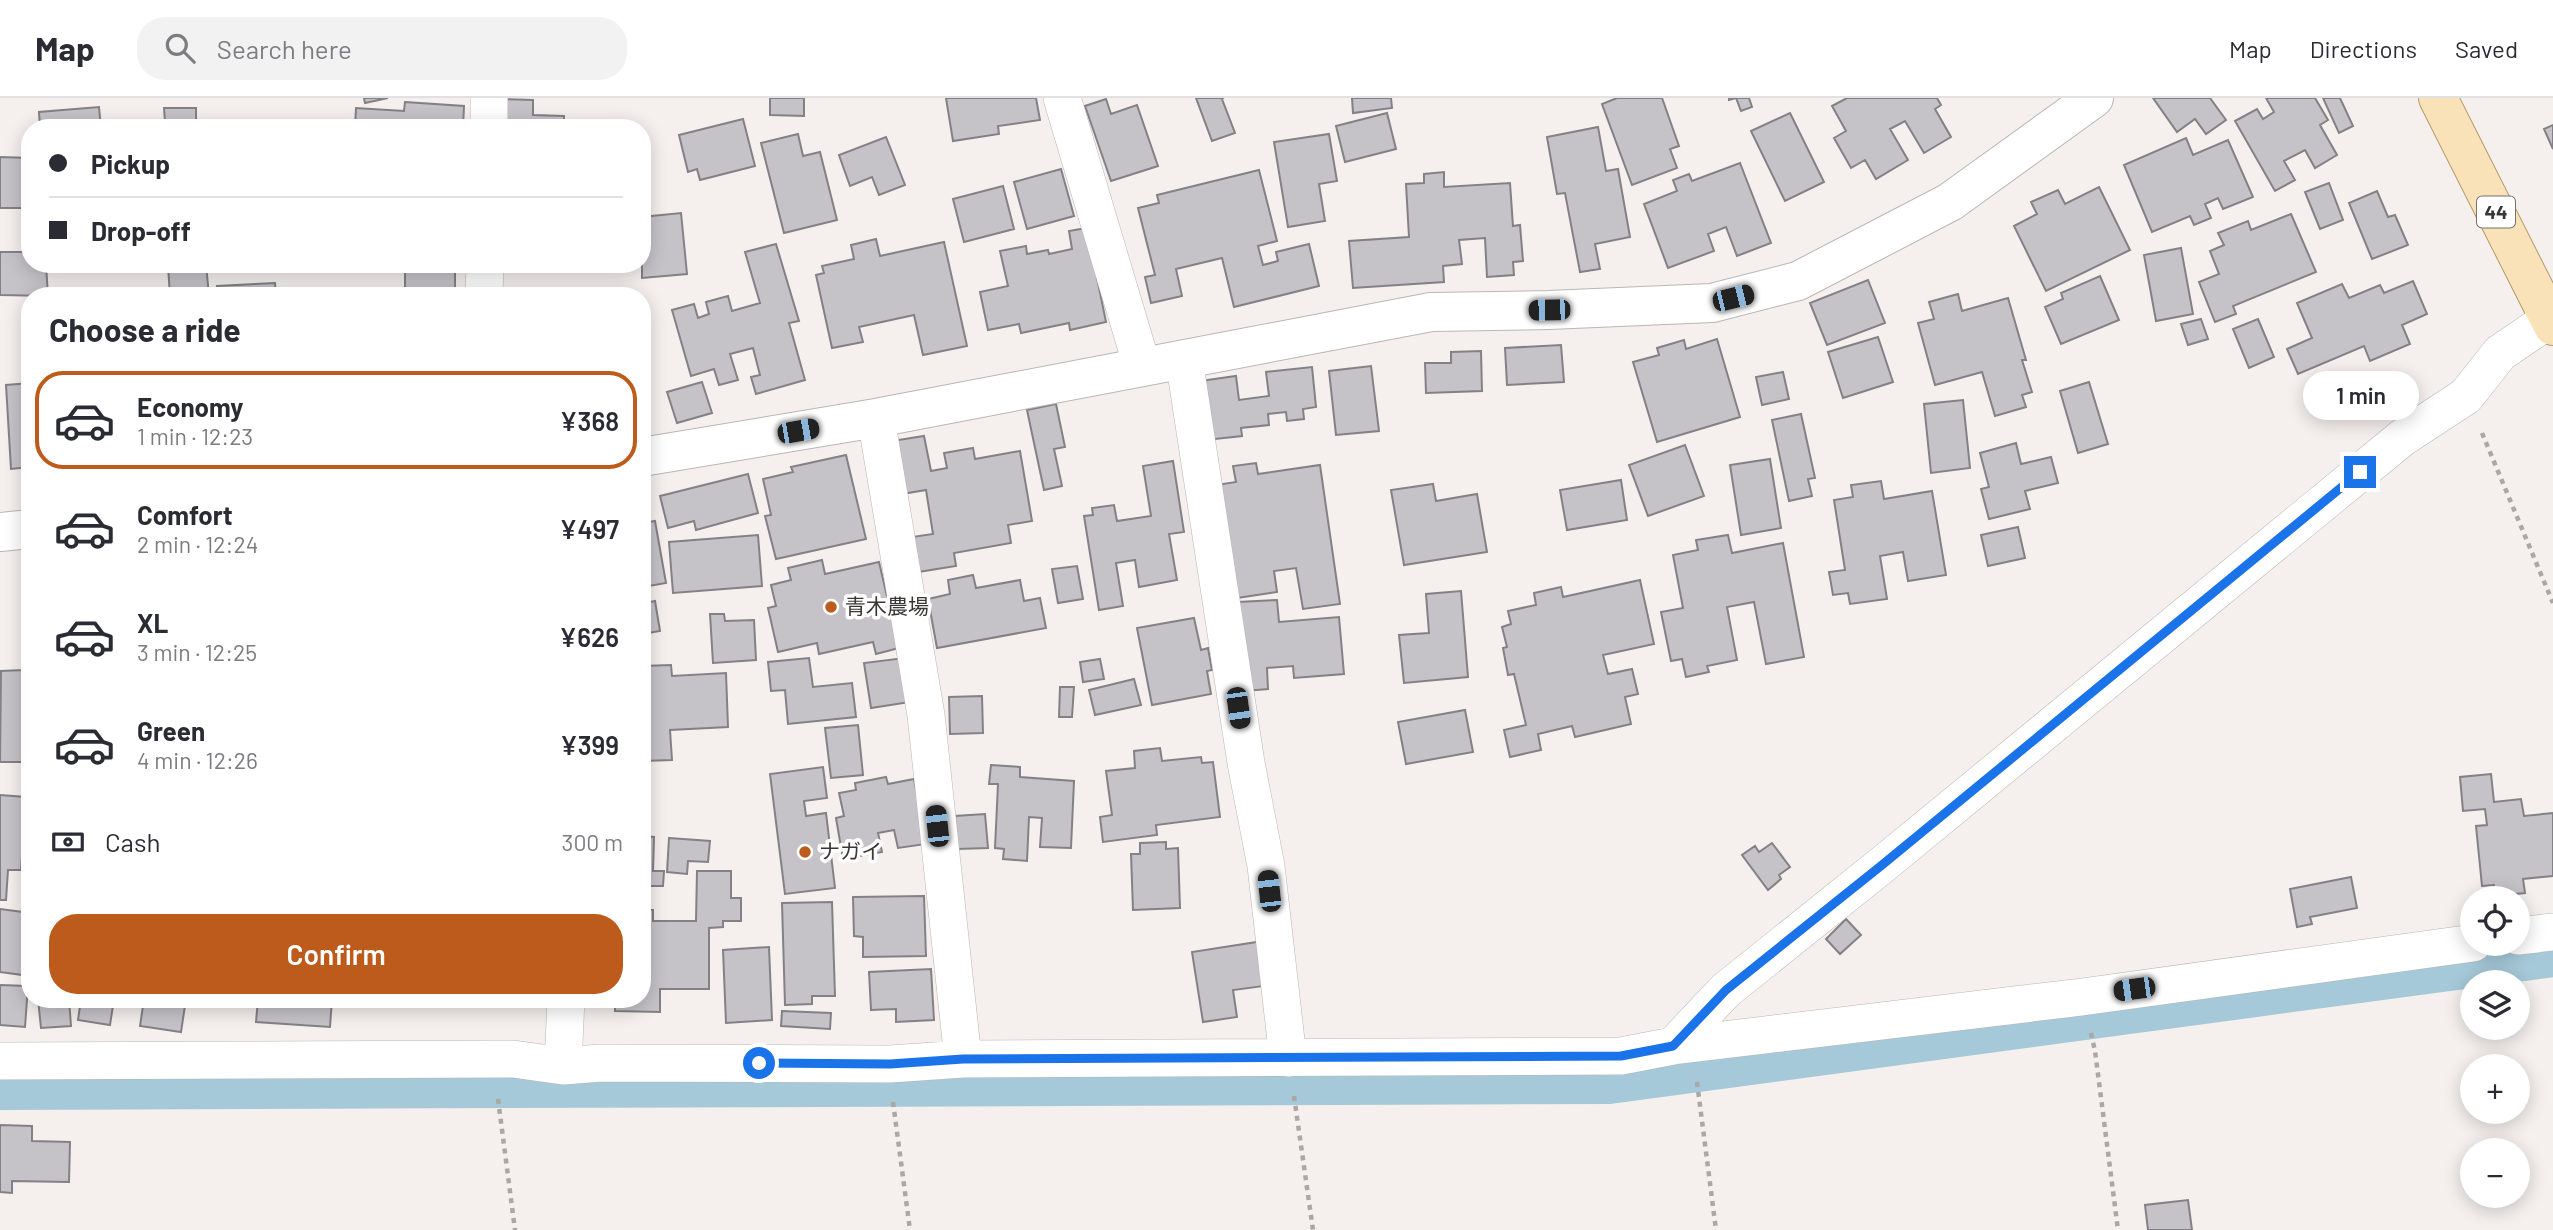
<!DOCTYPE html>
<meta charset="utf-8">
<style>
body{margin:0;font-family:Barlow,"Noto Sans JP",sans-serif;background:#f2f2f3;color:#2b2b33;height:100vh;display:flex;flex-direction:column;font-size:26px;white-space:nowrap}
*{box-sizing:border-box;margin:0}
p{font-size:23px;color:#7c7c81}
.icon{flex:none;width:38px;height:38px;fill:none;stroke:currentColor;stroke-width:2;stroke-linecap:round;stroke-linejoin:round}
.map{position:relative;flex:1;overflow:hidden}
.side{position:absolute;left:21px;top:189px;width:630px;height:721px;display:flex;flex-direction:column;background:#fff;border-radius:28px;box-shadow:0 4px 18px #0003}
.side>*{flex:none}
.top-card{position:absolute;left:21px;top:21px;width:630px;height:154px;border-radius:28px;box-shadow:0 4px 18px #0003;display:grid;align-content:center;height:154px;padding:0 28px;background:#fff}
.fabs{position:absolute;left:2460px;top:788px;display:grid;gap:14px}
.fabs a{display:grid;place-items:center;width:70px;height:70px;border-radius:50%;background:#fff;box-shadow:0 4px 18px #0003;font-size:35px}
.end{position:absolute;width:32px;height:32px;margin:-16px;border:9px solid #1a73e8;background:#fff;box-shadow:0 0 0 4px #fff}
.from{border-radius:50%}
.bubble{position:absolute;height:49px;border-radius:24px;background:#fff;box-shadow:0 4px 18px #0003;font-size:23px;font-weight:600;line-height:49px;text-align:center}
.car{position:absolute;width:21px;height:42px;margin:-21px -10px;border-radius:9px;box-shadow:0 0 5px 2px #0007;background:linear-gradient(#222 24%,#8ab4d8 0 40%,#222 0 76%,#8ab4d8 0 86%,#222 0)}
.top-card b{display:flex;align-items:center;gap:24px;height:66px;font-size:26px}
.top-card b+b{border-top:2px solid #e1e1e2}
.top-card i{width:18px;height:18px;background:#2b2b33}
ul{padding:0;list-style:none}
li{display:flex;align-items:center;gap:21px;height:98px;margin:0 14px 10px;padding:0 14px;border:4px solid transparent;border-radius:28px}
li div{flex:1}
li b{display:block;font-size:26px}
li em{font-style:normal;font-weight:600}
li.active{border-color:#bc5b1b}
li>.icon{width:63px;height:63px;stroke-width:1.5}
h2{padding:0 28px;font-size:32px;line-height:84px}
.pay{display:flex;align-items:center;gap:18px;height:77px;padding:0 28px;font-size:26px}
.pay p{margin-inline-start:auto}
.primary-button{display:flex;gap:14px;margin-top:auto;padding:14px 28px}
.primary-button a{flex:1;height:80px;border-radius:28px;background:#bc5b1b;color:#fff;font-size:28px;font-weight:600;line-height:80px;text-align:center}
header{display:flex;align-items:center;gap:42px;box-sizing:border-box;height:98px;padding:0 35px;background:#fff;border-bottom:2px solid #e1e1e2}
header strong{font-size:33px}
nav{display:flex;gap:38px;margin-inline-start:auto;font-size:24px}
.search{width:490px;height:63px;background:#f2f2f3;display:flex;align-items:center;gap:18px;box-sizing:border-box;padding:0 24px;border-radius:28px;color:#7c7c81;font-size:26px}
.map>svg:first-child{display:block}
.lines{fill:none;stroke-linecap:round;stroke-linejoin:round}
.canal{stroke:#a5c9d8;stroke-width:44}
.building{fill:#c5c3c8;stroke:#838185;stroke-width:2}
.minor-casing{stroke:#bab6b3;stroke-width:38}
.tertiary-casing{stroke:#bab6b3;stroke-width:40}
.primary-casing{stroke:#b49a6c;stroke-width:40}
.path{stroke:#aaa7a4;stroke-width:4.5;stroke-dasharray:5 5;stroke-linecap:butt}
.minor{stroke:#fff;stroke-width:37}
.tertiary{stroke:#fff;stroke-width:38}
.primary{stroke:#fae2b8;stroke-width:38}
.route{stroke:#1a73e8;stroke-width:9}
.poi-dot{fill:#bc5b1b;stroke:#fefefe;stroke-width:2.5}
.labels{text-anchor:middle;stroke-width:7;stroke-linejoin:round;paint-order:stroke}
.shield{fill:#fefefe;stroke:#737371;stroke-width:2}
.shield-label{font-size:19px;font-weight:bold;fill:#383735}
.poi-label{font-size:21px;fill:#383735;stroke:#fefefe;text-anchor:start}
</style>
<header>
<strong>Map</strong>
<div class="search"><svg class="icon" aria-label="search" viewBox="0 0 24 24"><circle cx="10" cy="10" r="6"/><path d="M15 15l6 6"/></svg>Search here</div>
<nav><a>Map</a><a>Directions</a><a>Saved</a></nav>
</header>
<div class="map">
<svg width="2553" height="1132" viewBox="0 0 2553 1132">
<rect width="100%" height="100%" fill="#f5f0ed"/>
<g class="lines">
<!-- canal -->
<path class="canal" d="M0,990L1609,984L2553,857"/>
</g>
<!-- building -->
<path class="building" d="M364,0H388L365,5Z
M770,0H804V18L770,17Z
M946,0H1036L1040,22L998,28L999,36L953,43Z
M1196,0H1223L1222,1L1235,35L1212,43Z
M1352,0H1391L1392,10L1353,15Z
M1617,0H1662L1679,48L1670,51L1677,70L1632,87L1602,6Z
M1729,0H1749L1752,9L1741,13L1736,0L1729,2Z
M1847,0H1937L1941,7L1935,11L1951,39L1924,55L1905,23L1890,31L1908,62L1876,81L1865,62L1851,70L1834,40L1846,33L1832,8Z
M2153,0H2210L2226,22L2206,36L2195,21L2177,34Z
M2266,0H2315L2328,22L2320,27L2337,57L2315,70L2305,52L2284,63L2295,82L2275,93L2235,23L2257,11L2263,21L2274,14Z
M2323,0H2340L2353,28L2339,35Z
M499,1L533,2V17L564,18V30H502Z
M1106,1L1111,16L1137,7L1158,68L1111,83L1085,8Z
M405,4L464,8L463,30H355L356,10L404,13Z
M99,9L101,30H40L39,14Z
M164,10H196V25L266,24L267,30H153V24H165Z
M1387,15L1396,51L1345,64L1336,28Z
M1790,15L1824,84L1785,103L1751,33Z
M743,21L755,68L700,82L697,71L688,74L679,37Z
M2553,27V51L2544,31Z
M1598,29L1606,73L1618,71L1630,139L1595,146L1600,171L1580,174L1565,95L1557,96L1547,39Z
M798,36L803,58L820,54L837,122L784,135L761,45Z
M1329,36L1337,83L1319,86L1325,123L1288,129L1274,44Z
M886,39L905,87L879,97L872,79L850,88L839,57Z
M2186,40L2193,57L2228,42L2253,99L2223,111L2218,100L2205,106L2211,120L2194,127L2190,118L2152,134L2124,67Z
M0,59L30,60V110H0Z
M1740,65L1771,145L1737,158L1726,129L1708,136L1714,153L1668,170L1644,106L1677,93L1673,82L1689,76L1692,83Z
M1061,71L1074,118L1027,131L1014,84Z
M1259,72L1277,143L1258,148L1263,167L1278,163L1276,154L1309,146L1319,188L1234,209L1222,160L1176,171L1182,198L1151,205L1145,179L1155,177L1138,110L1159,105L1157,97Z
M1444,74V89L1510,85L1513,128L1520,127L1523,163L1513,164L1514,177L1487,179L1485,140L1459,142L1462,166L1443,168L1444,184L1353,190L1349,143L1409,139L1406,86L1424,85V76Z
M2329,85L2343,122L2320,131L2305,94Z
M1003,88L1014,131L964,144L953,101Z
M2099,89L2130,152L2046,193L2014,128L2037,116L2031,104L2058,92L2065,106Z
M2377,93L2388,119L2395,117L2408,147L2372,161L2349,105Z
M681,115L687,176L642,180V119Z
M2291,116L2316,174L2233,208L2236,216L2215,224L2199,184L2219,176L2210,153L2224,147L2218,135L2248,123L2251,132Z
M1092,129L1093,160L1106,224L1070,232L1069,225L1021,235L1019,226L988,232L980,194L1008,188L1000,153L1026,148L1027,156L1048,152L1049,156L1072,151L1069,133Z
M876,141L880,158L944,144L967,248L923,257L914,217L859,229L863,244L832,250L816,177L824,175L822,168L854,161L851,147Z
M776,146L799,223L789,225L805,282L756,296L751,279L760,277L753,250L730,256L738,282L719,287L714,271L691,278L672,212L694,206L698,220L709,216L706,204L728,198L732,213L760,205L745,154Z
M2181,150L2193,216L2156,223L2144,157Z
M0,154H30V166H46L48,198L0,197Z
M206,166L209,198H170L168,168Z
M405,166H455V198H405Z
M2100,178L2119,222L2061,246L2045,209L2063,201L2061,195Z
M1868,182L1885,225L1827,247L1810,205Z
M2413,183L2427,216L2402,227L2410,246L2370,263L2364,248L2298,276L2287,251L2312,240L2297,205L2342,186L2349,200L2380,187L2384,195Z
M275,185L276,198H218L217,188Z
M1958,196L1962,213L2008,200L2026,262H2022L2032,294L2022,297L2026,309L1995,318L1982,274L1935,287L1918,225L1934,221L1929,204Z
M2201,221L2208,241L2188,247L2181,226Z
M2258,221L2274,259L2249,270L2233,231Z
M1878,239L1893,284L1843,300L1828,254Z
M1717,241L1740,319L1657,344L1633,264L1659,257L1657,250L1684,242L1686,251Z
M1561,247L1564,284L1507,287L1505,250Z
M1481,253L1482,293L1426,295L1425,265H1451V254Z
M1371,268L1379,333L1336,337L1329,273Z
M1312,269L1316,309L1303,311L1304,321L1287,323L1286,314L1268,316L1269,327L1241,330L1242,338L1206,342L1200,283L1236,278L1239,302L1269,298L1266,274Z
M1783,274L1789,301L1762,307L1756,279Z
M702,284L712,315L677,325L667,294Z
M2089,284L2108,346L2078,355L2060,293Z
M30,285V369L11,371L6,287Z
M1963,302L1970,370L1931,375L1924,306Z
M1056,306L1065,349L1054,351L1062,388L1044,392L1027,312Z
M1801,316L1815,380L1808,381L1812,398L1789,403L1772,322Z
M924,338L931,373L947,370L944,355L973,350L975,361L1020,353L1032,423L1008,427L1011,445L954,455L956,468L918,474L912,439L933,436L926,392L902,396L892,343Z
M2016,345L2021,366L2051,359L2058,385L2025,393L2030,411L1989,421L1981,391L1989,389L1980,355Z
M1685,347L1704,398L1648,418L1629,367Z
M846,357L866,441L776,461L765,418L771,417L763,381L793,374L791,369Z
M1770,361L1781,430L1741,437L1730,367Z
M1173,363L1184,434L1169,436L1177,482L1139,489L1135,462L1116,465L1123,508L1099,512L1084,418L1093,417L1092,410L1114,407L1117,423L1151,418L1143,368Z
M1256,365L1258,376L1320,367L1340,506L1303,511L1296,470L1274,473L1277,494L1230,501L1210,388L1236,384L1233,368Z
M748,376L758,415L696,432L694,423L668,430L660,398Z
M1621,382L1627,422L1567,432L1560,392Z
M1881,383L1884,401L1932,393L1946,477L1908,483L1903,454L1880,458L1887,501L1850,506L1848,495L1833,497L1829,474L1845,472L1834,402L1853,399L1851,387Z
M1433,386L1436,403L1477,396L1487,454L1404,467L1391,392Z
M655,423L666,485L643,489L645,505L655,503L660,533L642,536V425Z
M2018,429L2025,460L1988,468L1981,437Z
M758,437L762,488L673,495L669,444Z
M1728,437L1732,455L1783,445L1804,559L1766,566L1754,504L1727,509L1737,562L1707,568L1709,574L1686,579L1682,561L1671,563L1661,514L1683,510L1673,457L1698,452L1696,442Z
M822,462L825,476L879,464L899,550L876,556L873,544L819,556L817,545L778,554L768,510L776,508L771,487L791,482L788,470Z
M1077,468L1083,501L1058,505L1052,471Z
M973,477L976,490L1020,482L1024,503L1040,500L1046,530L937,550L928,501L950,496L948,482Z
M1640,482L1654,546L1603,557L1608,576L1632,571L1638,596L1625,599L1631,626L1575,639L1572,628L1538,636L1541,652L1510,659L1504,632L1526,627L1514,576L1508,577L1503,550L1507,549L1502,529L1511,526L1508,513L1536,507L1534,495L1561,489L1563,499Z
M1461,493L1468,579L1404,585L1399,537L1429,535L1426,496Z
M1277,502L1279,524L1339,519L1344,576L1294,580L1293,568L1267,570L1268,591L1245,593L1238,504Z
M710,516H724L725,523L754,522L756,562L713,565Z
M1194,520L1201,552L1208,550L1212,572L1207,573L1211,596L1152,607L1137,530Z
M809,560L813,589L852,585L856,619L788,626L785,592L771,593L768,564Z
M904,560L910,604L871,610L864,565Z
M1100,561L1104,581L1083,584L1080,564Z
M24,563H30V664H0L1,573L24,572Z
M671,567L672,578L726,575L728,629L670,632L672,662L642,663V568Z
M1134,581L1141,607L1095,617L1089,592Z
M1060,589H1074L1072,619H1059Z
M982,598L983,635L950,636L949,599Z
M1465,612L1473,654L1406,666L1398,624Z
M858,627L863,677L831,680L825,630Z
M1160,650L1162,663L1201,659L1202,665L1213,664L1220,719L1156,727L1157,737L1103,744L1100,719L1112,717L1106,673L1135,670L1134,653Z
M991,667L1020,669V679L1074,683L1071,750L1040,749L1042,720L1029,719L1027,763L1003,761L1004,751L995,750L998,686H989Z
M823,669L827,700L804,703L806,718L826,715L835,790L785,796L770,676Z
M2491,676L2494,704L2521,701L2524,718L2553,715V778L2523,781L2525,795L2495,798L2494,787L2482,788L2476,728L2487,727L2485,711L2463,713L2460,679Z
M886,679L888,686L914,681L926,746L898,750L894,732L878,735L882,754L843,761L836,720L844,718L839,695L856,692L855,685Z
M0,697L26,699L21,772H8L6,802H0Z
M985,716L988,750L957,751L955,718Z
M642,738L654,739L653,773H664L663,788H642Z
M669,740L710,743L708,764L688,763L687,776L667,774Z
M1166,744V751L1178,750L1180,810L1133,812L1131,756H1140V745Z
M1772,745L1790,769L1779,777L1781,781L1768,792L1742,757L1755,748L1759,754Z
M697,773H731V800H741V823H723V829L709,830V891H660V914L615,913V901H642V812H653V823H696Z
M2351,779L2357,810L2310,819L2312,826L2297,829L2290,791Z
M924,798L926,858L863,859V839L854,838L853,799Z
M832,804L835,898H812V906L785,907L782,805Z
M0,811L30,815V878L0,874Z
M1846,821L1861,837L1840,856L1826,841Z
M1257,844L1264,888L1233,892L1237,919L1203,924L1192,854Z
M769,849L772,922L726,925L723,852Z
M931,871L934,922L896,924V911L871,912L869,874Z
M0,887L28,888L25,929L0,927Z
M38,901H69L71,928L41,930Z
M81,901H114L110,927L78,922Z
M144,901H186L181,934L140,928Z
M258,901H332L330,929L256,924Z
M782,913L831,915L830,931L781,928Z
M0,1027L32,1028V1043L70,1044L69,1084L12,1083V1095L0,1094Z
M2188,1102L2192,1132H2148L2145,1107Z"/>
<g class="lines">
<!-- minor casing -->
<g class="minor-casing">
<path id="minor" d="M1062,0L1142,268
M489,30V0
M484,198L485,166
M1184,261L1246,665L1266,768L1288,960
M876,320L926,617L963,961
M2518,838L2553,834
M1673,948L1726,892L1882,767L2402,340L2466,298L2500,255L2553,219
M0,963L513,961L563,968L601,965L890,966L963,961L1621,958L1673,948L2082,899L2473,845
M563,968L566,901"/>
</g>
<!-- tertiary casing -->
<g class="tertiary-casing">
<path id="tertiary" d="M642,359L876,320L1431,214L1549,212L1712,205L1798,183L1950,104L2094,0
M0,434L30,431"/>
</g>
<!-- primary casing -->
<g class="primary-casing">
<path id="primary" d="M2438,0L2553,228"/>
</g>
<!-- path -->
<path class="path" d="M2482,335L2553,505
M2091,935L2095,953L2118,1132
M1697,984L1716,1132
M1294,998L1313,1132
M498,1001L515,1132
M893,1004L910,1132"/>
<!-- minor -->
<use href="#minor" class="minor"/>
<!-- tertiary -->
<use href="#tertiary" class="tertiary"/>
<!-- primary -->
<use href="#primary" class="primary"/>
</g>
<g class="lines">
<!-- route -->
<path class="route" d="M759,965L890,966L963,961L1621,958L1673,948L1726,892L1882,767L2360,374"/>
</g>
<!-- markers -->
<g class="poi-dot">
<circle cx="831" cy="509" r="7"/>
<circle cx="805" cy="754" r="7"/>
</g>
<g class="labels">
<!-- shield labels -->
<rect class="shield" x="2477" y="98.5" width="38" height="31" rx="5"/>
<g class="shield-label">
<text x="2496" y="121">44</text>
</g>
<!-- poi labels -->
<g class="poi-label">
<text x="845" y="516">青木農場</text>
<text x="819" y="761">ナガイ</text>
</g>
</g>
</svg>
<div class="fabs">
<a><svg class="icon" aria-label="locate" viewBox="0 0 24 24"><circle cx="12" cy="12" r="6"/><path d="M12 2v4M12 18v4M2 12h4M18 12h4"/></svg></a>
<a><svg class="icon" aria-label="layers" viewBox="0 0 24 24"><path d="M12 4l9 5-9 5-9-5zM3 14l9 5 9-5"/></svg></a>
<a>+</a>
<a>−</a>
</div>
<i class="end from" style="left:759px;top:965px"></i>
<i class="end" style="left:2360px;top:374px"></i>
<div class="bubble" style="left:2303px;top:273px;width:116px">1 min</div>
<i class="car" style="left:1733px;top:200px;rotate:76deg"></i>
<i class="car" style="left:1549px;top:212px;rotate:269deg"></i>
<i class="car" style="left:798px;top:333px;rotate:80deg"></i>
<i class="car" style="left:1238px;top:610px;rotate:172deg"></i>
<i class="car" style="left:937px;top:728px;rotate:354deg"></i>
<i class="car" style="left:1269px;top:793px;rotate:354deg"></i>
<i class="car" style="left:2134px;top:891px;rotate:262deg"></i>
<div class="top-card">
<b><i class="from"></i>Pickup</b>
<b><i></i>Drop-off</b>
</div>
<section class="side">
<h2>Choose a ride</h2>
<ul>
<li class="active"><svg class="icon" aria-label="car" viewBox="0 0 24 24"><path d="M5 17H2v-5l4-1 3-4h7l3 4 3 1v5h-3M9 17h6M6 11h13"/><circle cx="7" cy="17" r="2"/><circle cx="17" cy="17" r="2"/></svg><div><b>Economy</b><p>1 min · 12:23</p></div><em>¥368</em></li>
<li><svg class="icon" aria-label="car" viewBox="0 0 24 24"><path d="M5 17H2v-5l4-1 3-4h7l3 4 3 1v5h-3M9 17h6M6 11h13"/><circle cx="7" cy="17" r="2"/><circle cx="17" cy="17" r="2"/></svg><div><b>Comfort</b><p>2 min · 12:24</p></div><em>¥497</em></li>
<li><svg class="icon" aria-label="car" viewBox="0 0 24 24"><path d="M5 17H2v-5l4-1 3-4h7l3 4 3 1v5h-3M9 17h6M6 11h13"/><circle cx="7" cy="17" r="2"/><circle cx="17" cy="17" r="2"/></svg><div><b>XL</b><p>3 min · 12:25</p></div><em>¥626</em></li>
<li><svg class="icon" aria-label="car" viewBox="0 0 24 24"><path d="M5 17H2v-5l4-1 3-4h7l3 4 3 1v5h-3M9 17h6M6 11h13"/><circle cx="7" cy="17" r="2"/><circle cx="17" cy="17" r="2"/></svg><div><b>Green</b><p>4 min · 12:26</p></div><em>¥399</em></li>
</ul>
<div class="pay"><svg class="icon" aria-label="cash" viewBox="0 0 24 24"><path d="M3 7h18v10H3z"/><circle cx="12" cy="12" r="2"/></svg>Cash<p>300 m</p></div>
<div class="primary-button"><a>Confirm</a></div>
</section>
</div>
